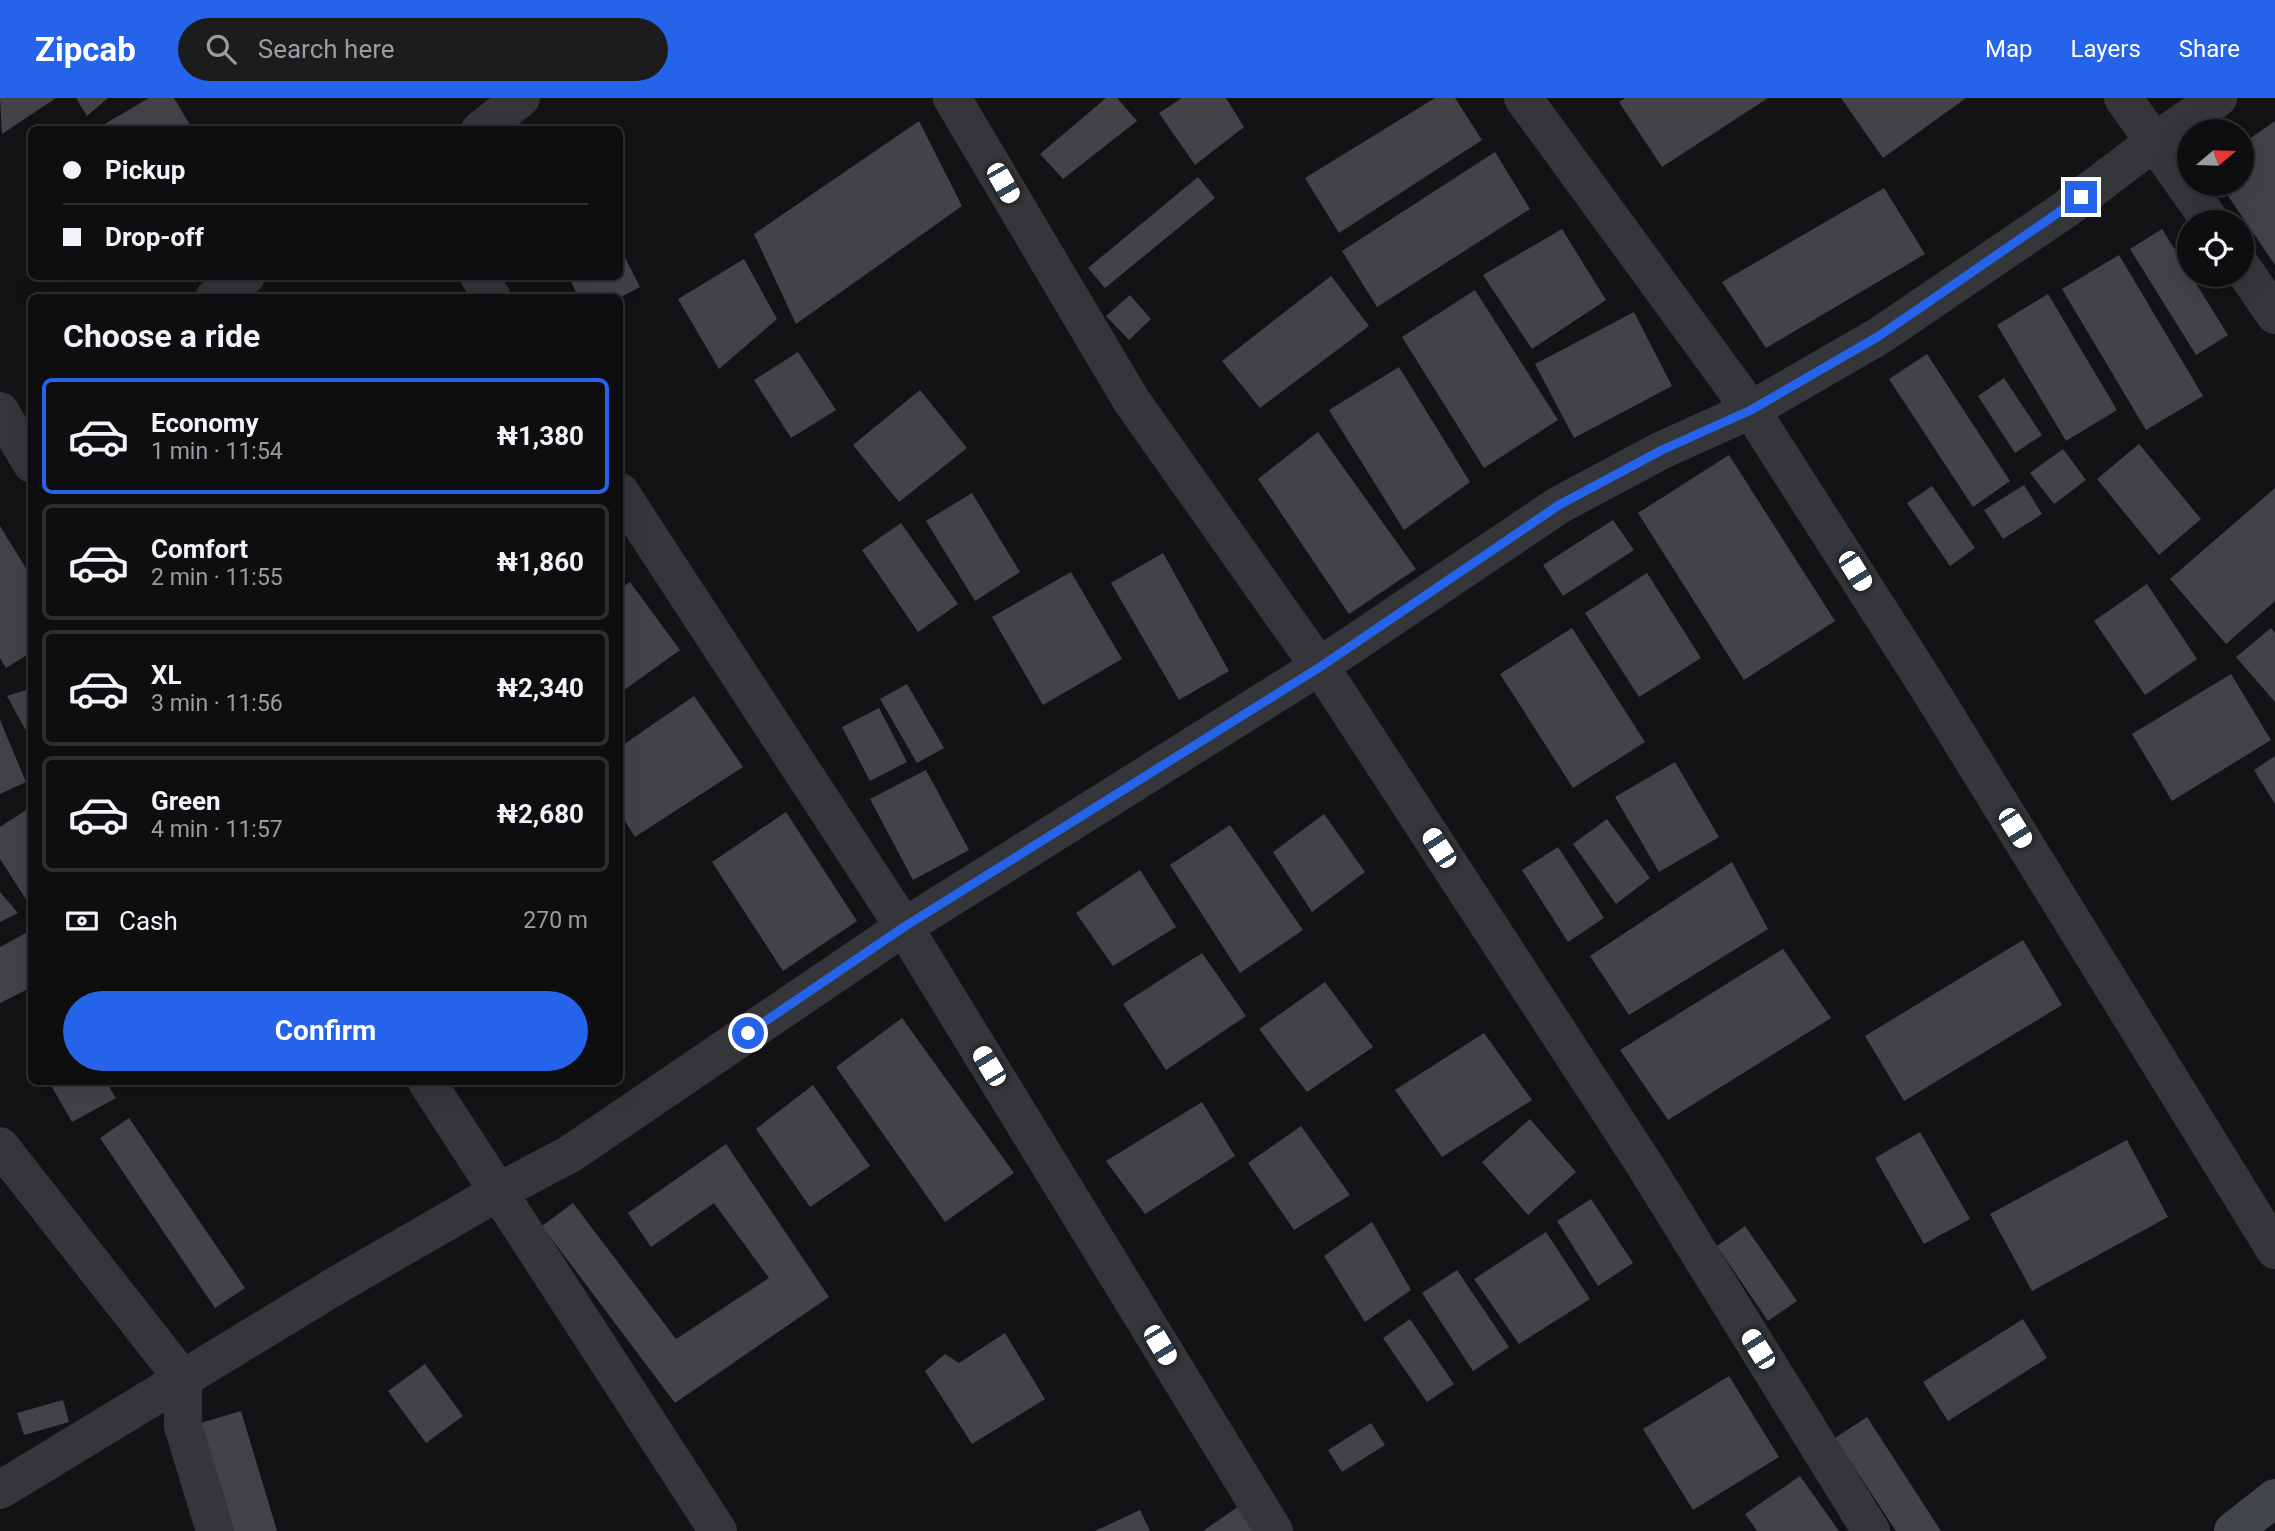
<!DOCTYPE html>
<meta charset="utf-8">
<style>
body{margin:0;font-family:Roboto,sans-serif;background:#1c1c1e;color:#f1f3f6;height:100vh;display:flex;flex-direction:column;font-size:26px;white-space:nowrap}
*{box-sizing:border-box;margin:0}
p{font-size:23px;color:#9b9c9f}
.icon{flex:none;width:38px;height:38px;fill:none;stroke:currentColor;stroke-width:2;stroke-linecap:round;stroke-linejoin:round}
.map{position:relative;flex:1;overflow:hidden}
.side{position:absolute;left:28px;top:196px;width:595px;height:791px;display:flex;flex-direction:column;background:#0e0e10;border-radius:10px;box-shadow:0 7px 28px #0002,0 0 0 2px #2e2e30}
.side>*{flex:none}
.banner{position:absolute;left:28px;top:28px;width:595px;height:154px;border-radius:10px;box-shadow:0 7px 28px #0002,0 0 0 2px #2e2e30;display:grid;align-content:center;height:154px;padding:0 35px;background:#0e0e10}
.needle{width:46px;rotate:71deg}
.tools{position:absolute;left:2177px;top:21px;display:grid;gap:14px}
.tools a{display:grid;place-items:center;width:77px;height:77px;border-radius:50%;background:#0e0e10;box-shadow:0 7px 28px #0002,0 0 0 2px #2e2e30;font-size:35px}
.end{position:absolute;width:32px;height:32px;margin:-16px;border:9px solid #2563eb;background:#fff;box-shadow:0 0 0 4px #fff}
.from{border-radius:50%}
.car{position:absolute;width:21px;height:42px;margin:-21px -10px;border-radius:9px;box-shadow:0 0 5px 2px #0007;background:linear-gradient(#fff 24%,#345 0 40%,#fff 0 76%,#345 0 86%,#fff 0)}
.banner b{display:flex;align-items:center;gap:24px;height:66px;font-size:26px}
.banner b+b{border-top:2px solid #2e2e30}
.banner i{width:18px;height:18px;background:#f1f3f6}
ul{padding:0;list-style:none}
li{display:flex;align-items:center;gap:21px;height:116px;margin:0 14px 10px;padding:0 21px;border:4px solid #2e2e30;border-radius:10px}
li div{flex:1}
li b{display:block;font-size:26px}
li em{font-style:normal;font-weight:700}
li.selected{border-color:#2563eb}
li>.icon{width:63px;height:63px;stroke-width:1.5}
h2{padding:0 35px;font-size:32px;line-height:84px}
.pay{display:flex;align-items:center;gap:18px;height:77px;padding:0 35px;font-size:26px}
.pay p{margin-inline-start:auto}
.action{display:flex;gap:14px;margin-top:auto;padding:14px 35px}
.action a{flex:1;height:80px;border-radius:42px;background:#2563eb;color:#fff;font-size:28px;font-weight:700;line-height:80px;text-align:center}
header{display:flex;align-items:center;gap:42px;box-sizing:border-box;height:98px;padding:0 35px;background:#2563eb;color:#fff}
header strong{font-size:33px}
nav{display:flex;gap:38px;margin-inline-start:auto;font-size:24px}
.search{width:490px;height:63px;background:#1c1c1e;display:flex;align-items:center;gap:18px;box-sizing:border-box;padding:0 24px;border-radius:38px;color:#9b9c9f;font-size:26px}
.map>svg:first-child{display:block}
.building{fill:#424348}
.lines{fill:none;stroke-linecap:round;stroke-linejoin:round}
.street{stroke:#343639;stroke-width:38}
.secondary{stroke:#424549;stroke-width:38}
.route{stroke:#2563eb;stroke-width:9}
</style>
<header>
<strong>Zipcab</strong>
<div class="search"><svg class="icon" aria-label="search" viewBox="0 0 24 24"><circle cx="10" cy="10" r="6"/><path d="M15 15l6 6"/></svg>Search here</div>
<nav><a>Map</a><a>Layers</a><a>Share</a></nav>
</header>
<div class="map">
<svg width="2275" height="1433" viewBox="0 0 2275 1433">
<rect width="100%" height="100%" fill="#131315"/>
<!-- building -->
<path class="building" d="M0,0H56L2,36Z
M76,0H108L87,18Z
M149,0H174L193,32H105L103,27Z
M1106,0H1117L1137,23L1063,81L1040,56Z
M1182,0H1226L1244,29L1195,67L1159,15Z
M1435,0H1455L1482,42L1339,135L1305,80Z
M1625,0H1768L1662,69L1619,4Z
M1841,0H1966L1883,60Z
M919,23L962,108L796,226L754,136Z
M2275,23V167L2220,86H2242V46Z
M1495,54L1530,111L1377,209L1342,153Z
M1198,79L1215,100L1105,190L1088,170Z
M1884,90L1925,156L1766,250L1722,184Z
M1562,131L1606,202L1532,251L1483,177Z
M2162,131L2228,237L2196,257L2130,151Z
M620,150L640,189L619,200H579L568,178H620Z
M2119,157L2203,298L2146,332L2062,191Z
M744,161L777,221L719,271L678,201Z
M1331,178L1369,228L1260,310L1222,263Z
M1475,192L1558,322L1484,370L1402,239Z
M2048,196L2117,312L2066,343L1997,227Z
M1130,197L1151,221L1129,242L1106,218Z
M1634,214L1672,288L1574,340L1535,266Z
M798,254L836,312L791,340L754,282Z
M1927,256L2010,383L1973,409L1889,281Z
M1399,269L1470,384L1404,432L1329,312Z
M2004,280L2042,337L2015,355L1978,298Z
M920,292L967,350L899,404L853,347Z
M1318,334L1416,471L1349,516L1258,381Z
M2139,346L2201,421L2159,457L2097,381Z
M2063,351L2086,382L2054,406L2030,375Z
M1729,357L1835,523L1744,582L1638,415Z
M2024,387L2042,416L2003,441L1984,412Z
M1932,388L1975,450L1950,468L1907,405Z
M2275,390V503L2226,546L2170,481Z
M972,395L1020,474L975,503L926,423Z
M1613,422L1634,452L1563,498L1543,467Z
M901,425L958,506L918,534L862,452Z
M0,428L32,480V554L6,570L0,560Z
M1163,455L1229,573L1179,602L1111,485Z
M1071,474L1122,561L1043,607L992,519Z
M1647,475L1701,560L1639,599L1585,515Z
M630,484L680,552L620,595V491Z
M2147,486L2197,561L2145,597L2094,523Z
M1572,530L1645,644L1573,690L1500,576Z
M2271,530L2275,535V604L2236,559Z
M2231,576L2271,642L2172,703L2132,636Z
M907,586L944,650L917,665L880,601Z
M32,590V644L7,598Z
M694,598L743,669L635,739L620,715V649Z
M879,610L907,664L870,683L842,629Z
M0,622L26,684L0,696Z
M2275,658V706L2254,672Z
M1675,664L1719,739L1659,774L1615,699Z
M926,672L969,752L913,782L870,701Z
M32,708V804L29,806L0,761V729Z
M786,714L857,823L783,873L712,764Z
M1324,716L1365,774L1312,814L1273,754Z
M1607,721L1650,780L1616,806L1573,746Z
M1230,727L1303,832L1240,875L1170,767Z
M1558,749L1604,820L1568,844L1522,772Z
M1732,764L1768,831L1629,917L1590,858Z
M1140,772L1176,829L1113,868L1076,815Z
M0,794L18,815L0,824Z
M26,835L32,845V889L0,905V849Z
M2023,842L2062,907L1904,1003L1865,938Z
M1783,851L1831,920L1668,1022L1620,952Z
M1202,855L1246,918L1166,972L1123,906Z
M1325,884L1373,949L1307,994L1259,931Z
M902,920L1014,1075L945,1124L836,969Z
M1484,935L1532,1002L1442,1059L1395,992Z
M49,984H106L116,1000L72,1024Z
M813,987L870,1068L810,1109L756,1031Z
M1202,1004L1235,1058L1145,1116L1106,1063Z
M129,1020L245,1190L215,1210L100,1040Z
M1530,1021L1576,1074L1528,1117L1482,1064Z
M1301,1028L1350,1097L1294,1132L1248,1065Z
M1920,1034L1970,1121L1924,1146L1875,1060Z
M2127,1042L2168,1119L2032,1193L1990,1116Z
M726,1046L829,1199L675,1305L542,1128L573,1105L676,1241L769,1180L714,1105L651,1149L628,1115Z
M1591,1101L1633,1165L1598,1188L1557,1123Z
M1372,1124L1411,1192L1365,1224L1324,1158Z
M1745,1128L1797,1203L1768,1223L1717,1148Z
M1546,1134L1590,1201L1519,1246L1474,1181Z
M1457,1172L1509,1249L1473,1273L1422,1195Z
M1410,1221L1454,1286L1427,1304L1383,1240Z
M2023,1221L2047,1260L1948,1323L1923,1284Z
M1005,1235L1045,1301L972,1346L925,1273L945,1256L959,1265Z
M425,1266L463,1318L426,1345L388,1293Z
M1729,1278L1779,1359L1693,1412L1643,1331Z
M63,1302L69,1324L24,1337L17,1315Z
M241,1313L277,1433H228L197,1326Z
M1867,1319L1941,1433H1896L1835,1340Z
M1371,1325L1385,1347L1342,1374L1328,1352Z
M1800,1378L1839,1433H1757L1745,1416Z
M1239,1408L1257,1433H1203Z
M1140,1412L1150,1433H1095Z"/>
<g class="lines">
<!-- street -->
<path class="street" d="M952,0L1131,302L1335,591L1646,1069L1871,1433
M1523,0L1751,312L1928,589L2275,1152
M2123,0L2211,124
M480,32L521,0
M2242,169L2275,217
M479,178L492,200
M214,200L246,178
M0,313L32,366
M620,394L904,829L1274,1433
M427,984L718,1433
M0,1048L183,1281V1328L215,1433
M0,1392L337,1187L498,1094L570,1056L904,829L1320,568L1559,407L1662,352L1751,312L1879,238L2063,113L2154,44L2218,0"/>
<!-- secondary -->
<path class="secondary" d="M2233,1433L2275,1400"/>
</g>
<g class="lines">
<!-- route -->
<path class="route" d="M748,935L904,829L1320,569L1559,407L1662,352L1751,312L1879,238L2081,99"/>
</g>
</svg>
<div class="tools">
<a><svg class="needle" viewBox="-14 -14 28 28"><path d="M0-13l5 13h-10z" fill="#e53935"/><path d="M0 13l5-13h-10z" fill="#9b9c9f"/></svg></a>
<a><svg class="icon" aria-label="locate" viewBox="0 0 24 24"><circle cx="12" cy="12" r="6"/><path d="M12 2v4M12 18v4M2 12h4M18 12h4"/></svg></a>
</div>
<i class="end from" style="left:748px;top:935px"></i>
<i class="end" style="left:2081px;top:99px"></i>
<i class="car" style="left:1003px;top:85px;rotate:150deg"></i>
<i class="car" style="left:1855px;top:473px;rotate:148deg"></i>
<i class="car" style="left:2015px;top:730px;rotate:148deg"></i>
<i class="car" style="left:1439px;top:750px;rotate:327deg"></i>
<i class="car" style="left:989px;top:968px;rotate:329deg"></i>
<i class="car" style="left:1160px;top:1247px;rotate:149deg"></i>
<i class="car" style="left:1758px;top:1251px;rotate:328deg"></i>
<div class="banner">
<b><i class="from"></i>Pickup</b>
<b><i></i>Drop-off</b>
</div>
<section class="side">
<h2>Choose a ride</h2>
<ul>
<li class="selected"><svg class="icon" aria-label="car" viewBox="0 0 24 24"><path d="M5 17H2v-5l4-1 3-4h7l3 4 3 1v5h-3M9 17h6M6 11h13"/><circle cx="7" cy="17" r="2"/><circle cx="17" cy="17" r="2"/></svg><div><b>Economy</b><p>1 min · 11:54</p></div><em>₦1,380</em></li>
<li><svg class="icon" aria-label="car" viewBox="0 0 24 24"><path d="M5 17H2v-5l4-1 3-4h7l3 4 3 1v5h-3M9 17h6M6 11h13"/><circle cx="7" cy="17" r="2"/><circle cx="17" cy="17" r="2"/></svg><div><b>Comfort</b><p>2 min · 11:55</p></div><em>₦1,860</em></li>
<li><svg class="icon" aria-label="car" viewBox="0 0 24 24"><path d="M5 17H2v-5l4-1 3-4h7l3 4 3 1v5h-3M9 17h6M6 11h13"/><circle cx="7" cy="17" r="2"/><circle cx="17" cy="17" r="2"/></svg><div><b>XL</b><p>3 min · 11:56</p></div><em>₦2,340</em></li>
<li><svg class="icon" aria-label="car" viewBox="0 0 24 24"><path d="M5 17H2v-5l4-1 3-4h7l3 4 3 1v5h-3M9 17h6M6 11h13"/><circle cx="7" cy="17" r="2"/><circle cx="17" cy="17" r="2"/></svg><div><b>Green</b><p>4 min · 11:57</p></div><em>₦2,680</em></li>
</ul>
<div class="pay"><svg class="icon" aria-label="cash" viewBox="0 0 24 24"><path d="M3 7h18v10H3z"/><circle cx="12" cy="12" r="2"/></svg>Cash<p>270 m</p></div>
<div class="action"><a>Confirm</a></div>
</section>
</div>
